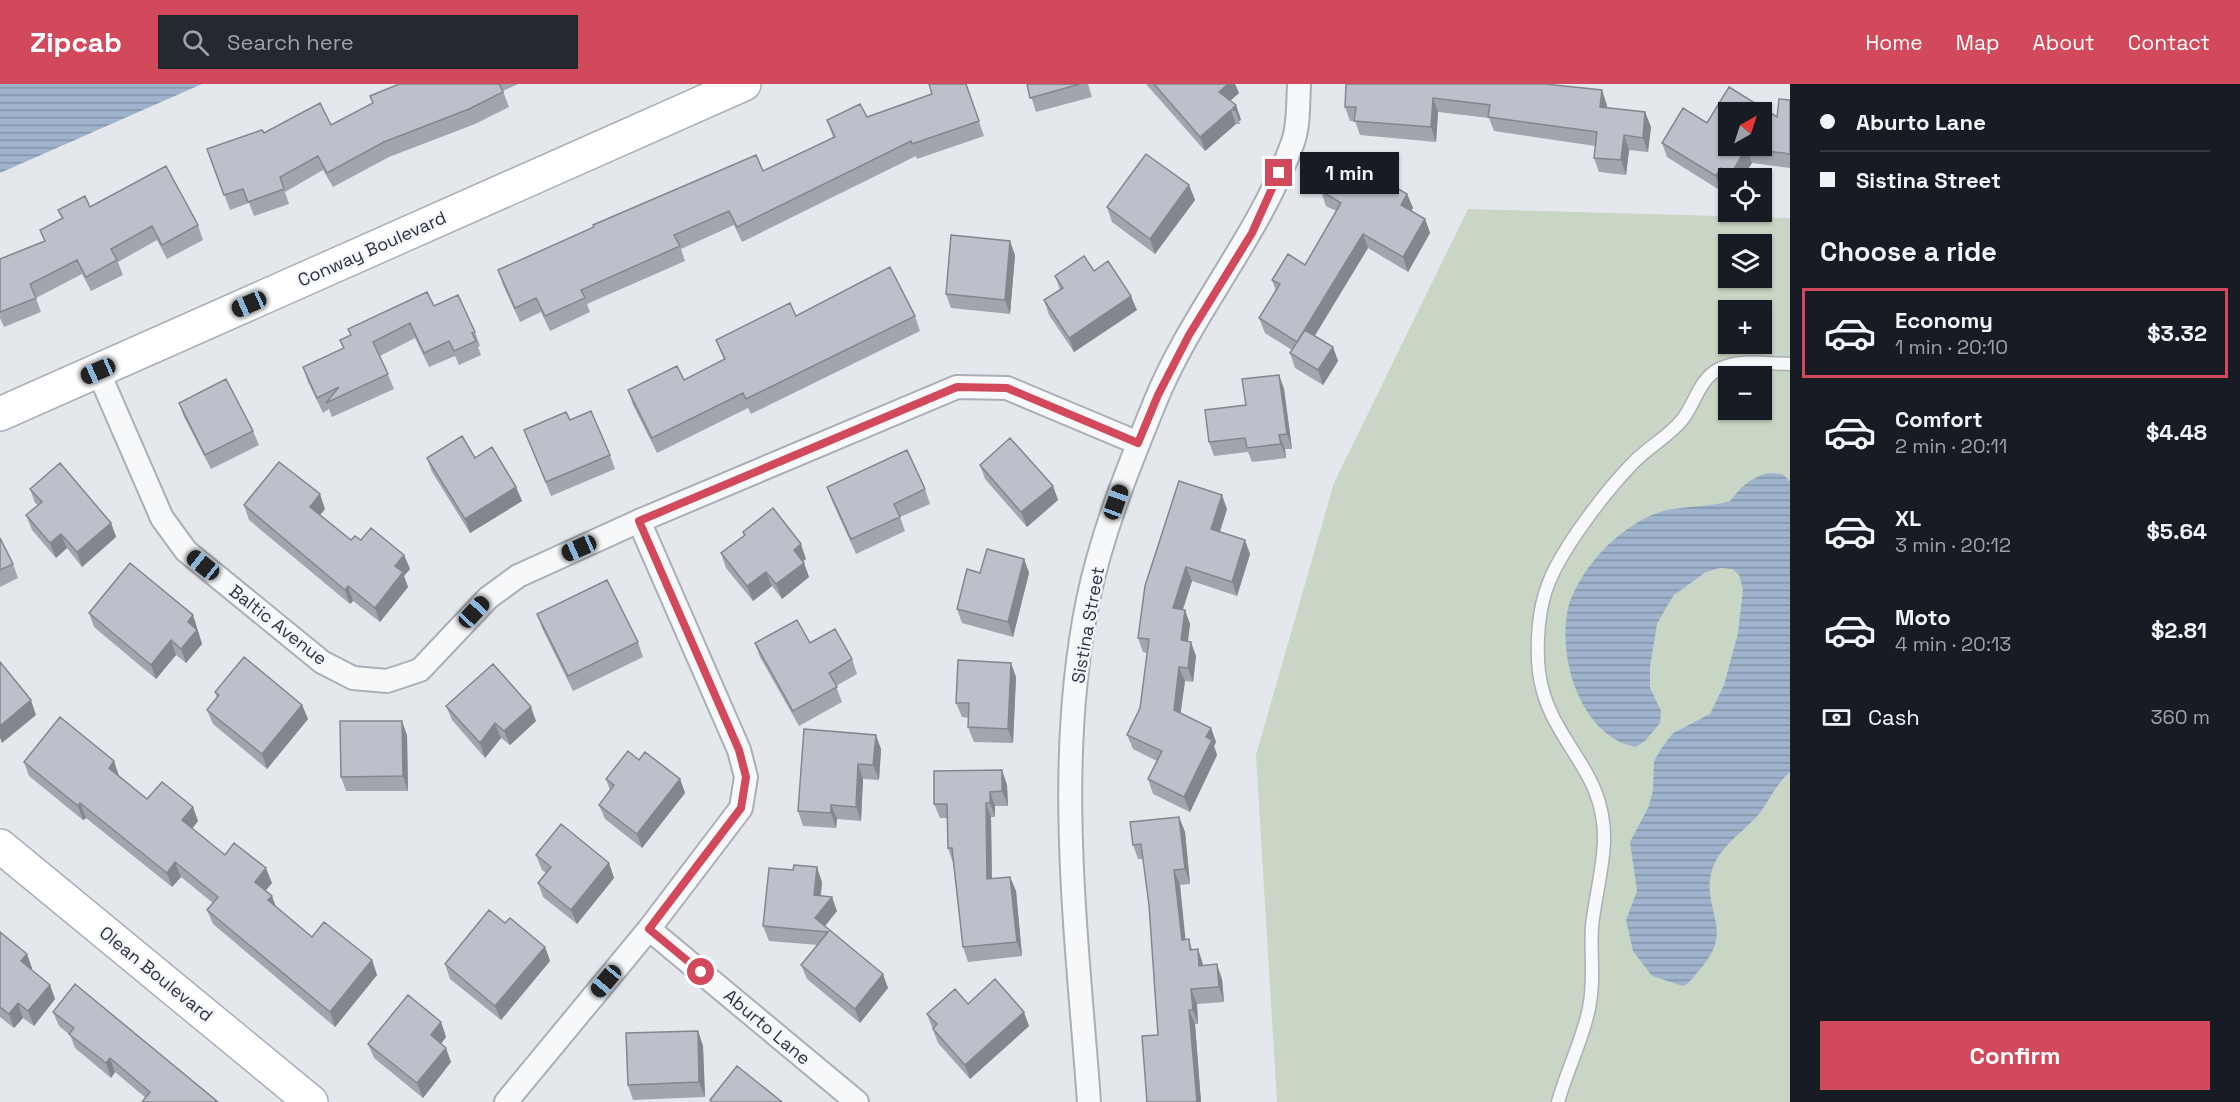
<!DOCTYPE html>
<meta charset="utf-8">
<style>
body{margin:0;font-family:"Space Grotesk",sans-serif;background:#242831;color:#f1f3f6;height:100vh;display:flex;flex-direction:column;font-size:22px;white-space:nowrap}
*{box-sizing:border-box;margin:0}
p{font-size:20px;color:#9ea1a6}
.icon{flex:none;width:33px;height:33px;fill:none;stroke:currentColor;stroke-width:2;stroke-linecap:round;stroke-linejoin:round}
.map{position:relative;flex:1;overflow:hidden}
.sheet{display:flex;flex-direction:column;background:#171b24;width:450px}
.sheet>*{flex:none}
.hud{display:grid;align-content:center;height:132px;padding:0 30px;background:#171b24}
.needle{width:39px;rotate:39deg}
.tools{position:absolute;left:1718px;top:18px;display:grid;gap:12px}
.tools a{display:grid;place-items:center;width:54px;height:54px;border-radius:0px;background:#171b24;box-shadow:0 2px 4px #0004;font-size:30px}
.end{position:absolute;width:27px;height:27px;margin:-14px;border:8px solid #d1495b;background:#fff;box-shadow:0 0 0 3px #fff}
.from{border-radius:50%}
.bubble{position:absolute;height:42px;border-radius:0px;background:#171b24;box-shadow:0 2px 4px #0004;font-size:20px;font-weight:600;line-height:42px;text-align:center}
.car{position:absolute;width:18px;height:36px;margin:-18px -9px;border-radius:8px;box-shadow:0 0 4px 2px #0007;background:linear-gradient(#222 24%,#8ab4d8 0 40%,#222 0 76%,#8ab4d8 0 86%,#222 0)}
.hud b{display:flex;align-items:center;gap:21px;height:57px;font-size:22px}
.hud b+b{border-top:2px solid #363941}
.hud i{width:15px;height:15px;background:#f1f3f6}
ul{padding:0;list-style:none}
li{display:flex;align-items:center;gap:18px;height:90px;margin:0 12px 9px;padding:0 18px;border:3px solid transparent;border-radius:0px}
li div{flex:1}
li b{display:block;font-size:22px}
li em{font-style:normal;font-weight:600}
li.on{border-color:#d1495b}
li>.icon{width:54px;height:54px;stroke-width:1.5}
h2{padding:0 30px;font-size:27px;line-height:72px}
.pay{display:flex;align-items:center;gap:15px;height:66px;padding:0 30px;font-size:22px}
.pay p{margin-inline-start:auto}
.action{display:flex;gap:12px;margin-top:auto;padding:12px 30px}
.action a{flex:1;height:69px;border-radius:0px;background:#d1495b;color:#fff;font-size:24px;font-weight:600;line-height:69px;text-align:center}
header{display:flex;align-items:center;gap:36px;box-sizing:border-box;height:84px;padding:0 30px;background:#d1495b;color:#fff}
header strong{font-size:28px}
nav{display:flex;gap:33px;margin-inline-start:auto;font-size:21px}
.search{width:420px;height:54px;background:#242831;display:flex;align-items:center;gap:15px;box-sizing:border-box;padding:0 21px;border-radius:0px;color:#9ea1a6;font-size:22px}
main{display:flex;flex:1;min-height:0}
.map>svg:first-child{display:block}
.grass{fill:#c9d6c5;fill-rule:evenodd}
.water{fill:url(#water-rules)}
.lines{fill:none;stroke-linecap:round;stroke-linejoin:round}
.lane-casing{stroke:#a9aeb7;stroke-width:15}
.street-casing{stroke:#a9aeb7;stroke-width:26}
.secondary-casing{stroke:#a9aeb7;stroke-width:36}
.lane{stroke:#f7f8fa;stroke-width:12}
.street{stroke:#f7f8fa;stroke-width:22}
.secondary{stroke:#fff;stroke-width:33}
.wall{fill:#a1a5ae}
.shaded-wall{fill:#83868d}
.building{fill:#bbc0ca;stroke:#83868d;stroke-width:1.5;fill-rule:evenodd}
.route{stroke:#d1495b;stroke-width:8}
.labels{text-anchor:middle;stroke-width:5;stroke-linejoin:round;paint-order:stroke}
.street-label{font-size:18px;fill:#2b3445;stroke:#f4f6f9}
</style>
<header>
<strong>Zipcab</strong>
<div class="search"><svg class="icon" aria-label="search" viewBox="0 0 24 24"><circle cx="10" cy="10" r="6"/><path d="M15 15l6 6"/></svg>Search here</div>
<nav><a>Home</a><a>Map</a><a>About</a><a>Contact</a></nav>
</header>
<main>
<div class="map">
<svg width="1790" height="1018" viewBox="0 0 1790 1018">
<defs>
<pattern id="water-rules" width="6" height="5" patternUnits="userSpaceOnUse" patternTransform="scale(1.5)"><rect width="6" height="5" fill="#9fb4cc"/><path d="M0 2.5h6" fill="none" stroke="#8293a7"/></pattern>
</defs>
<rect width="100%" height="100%" fill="#e4e7ec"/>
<!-- grass -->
<path class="grass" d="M1468,125L1790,134V1018H1277L1256,671L1334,399ZM1728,160H1761V194H1728ZM1728,226H1761V260H1728ZM1728,292H1761V326H1728Z"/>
<!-- water -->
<path class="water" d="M0,0H202L0,89Z
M1768,389L1782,390L1790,397V688C1776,700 1770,715 1760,729C1744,748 1717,763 1711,790C1703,828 1734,844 1702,883C1695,890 1692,898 1683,902L1652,892L1633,867L1626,836L1637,807L1630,758L1649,722L1653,706L1654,677L1661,665L1673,649L1710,630L1724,601L1738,549L1743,505L1739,491L1733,485L1720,484L1706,488L1674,511L1667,522L1657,540L1650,583V604L1661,627L1660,639L1646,656L1636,663C1582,653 1559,578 1567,530C1570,508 1589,480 1605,464C1621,448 1645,431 1667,426C1688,422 1709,423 1730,417C1742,402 1750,394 1768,389Z"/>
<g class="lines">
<!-- lane casing -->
<g class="lane-casing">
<path id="lane" d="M1558,1018C1567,986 1583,955 1589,924C1595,896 1590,870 1592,842C1595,814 1603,786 1604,757C1606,683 1548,658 1539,588C1536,561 1538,524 1549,498C1563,463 1605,408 1632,380C1647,364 1668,353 1682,336C1695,320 1699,295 1719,285C1742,274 1765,280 1790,280"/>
</g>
<!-- street casing -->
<g class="street-casing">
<path id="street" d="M98,287L162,434L186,467L322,578L353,594L387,597L420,586L488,514L518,492L639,437L957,303L1007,304L1138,359
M649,845L857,1018
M506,1018L649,845L741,724L746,693L739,666L639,437
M1089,1018C1077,852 1054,682 1088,516C1102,448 1129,382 1155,318C1192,227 1259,153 1293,58C1299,41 1298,18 1299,0"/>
</g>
<!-- secondary casing -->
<g class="secondary-casing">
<path id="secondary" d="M0,330L744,0
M0,762L311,1018"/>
</g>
<!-- lane -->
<use href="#lane" class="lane"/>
<!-- street -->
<use href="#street" class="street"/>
<!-- secondary -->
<use href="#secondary" class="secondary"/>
</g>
<!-- wall -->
<path class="wall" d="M399,0H518L503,7L509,23L475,40L389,73L333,103L323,86L285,108L289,120L254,132L249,119L230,126L207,65L264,49L331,41L373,19Z
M966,0L984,52L917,75L916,72L742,158L734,141L681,165L685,177L587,220L590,228L550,247L541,228L520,238L503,201L498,186L763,87L833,53L827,36L867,33Z
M1027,0H1088L1092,13L1036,28Z
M1146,0H1235L1239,9L1230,17L1236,21L1241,36L1239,37L1240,40H1236L1205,67Z
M1346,0L1607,21V24L1645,28L1651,43L1648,68L1629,66L1626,91L1599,88L1594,74L1595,62L1494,47L1489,34L1438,28L1436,58L1360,51L1355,37H1350L1345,23Z
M1790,16V84L1752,79L1742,94H1728V100L1726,99L1721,107L1667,73L1662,59L1777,33Z
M1359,91L1407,110L1413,124L1411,127L1425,135L1430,149L1408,188L1368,164L1315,252L1333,263L1338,277L1323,301L1295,284L1290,269L1292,266L1265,249L1259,234L1276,207L1272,196L1305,181L1336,127L1326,122L1321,107Z
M1189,101L1195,116L1155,170L1112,138L1107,123Z
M90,123L198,141L203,156L167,175L157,156L118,178L123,191L91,207L82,190L36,214L41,228L4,243L0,234V175L44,157L40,146L62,135L58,126Z
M1015,171L1010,230L951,224L946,210Z
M1094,187L1137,226L1074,268L1049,231L1044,216L1060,206L1055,192Z
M434,222L475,248L480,262L478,263L481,271L459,281L455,272L429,283L415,254L380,272L394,305L332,333L329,325L323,329L308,298L303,283L343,264L340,256L351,251L348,245Z
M796,232H915L920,247L751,330L748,324L657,369L633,321L628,306L684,296L724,276L716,256Z
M1279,291L1284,305L1292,365H1285L1286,374L1252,378L1248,368L1214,372L1209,358L1246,321Z
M179,319L253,347L259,361L211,385L184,333Z
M570,336L610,371L615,385L551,412L524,346Z
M427,374H475L516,403L522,417L470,449L432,388Z
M980,381L1053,402L1058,416L1027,443L985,395Z
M827,403L925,405L930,420L900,433L905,447L856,470L832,417Z
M30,405L111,439L116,453L82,483L67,464L56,474L32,446L26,431L38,421L35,419Z
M244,421L325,425L320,431L351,456H361L404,471L410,485L404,492L408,503L380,538L353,517L350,520L249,436Z
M1227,425L1220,448L1250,470L1237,512L1192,497L1183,526L1190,540L1188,557L1196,572L1193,598L1185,597L1180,630L1211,644L1216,658L1214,662L1217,671L1190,728L1153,710L1148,695L1157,677L1133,665L1127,651L1140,624L1147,569L1143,568L1138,554L1145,502Z
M743,448L806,475L803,477L809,493L782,515L772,502L753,517L726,484L721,469L744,452Z
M0,454L13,480L18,494L0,503Z
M1024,475L1029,489L1013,553L962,539L957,525L980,489Z
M89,529L193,531L202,560L186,579L176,571L156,595L94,543Z
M537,530L638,558L643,573L573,607L542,544Z
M755,559H810L852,575L857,590L836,602L842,618L799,642L760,573Z
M1016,593L1013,659L974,658L968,643L969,634L962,633L956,619Z
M215,608L302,621L308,635L267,685L213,640L207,626L217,614Z
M446,622L536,637L510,661L501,654L485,674L452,636Z
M804,645L881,665L879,696L863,695L861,737L837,735L836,744L803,742L798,727Z
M407,651L408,707H346L341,693Z
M639,676L680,695L685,709L642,764L605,735L599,721L610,706L606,695Z
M114,677L119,693L147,715L193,723L198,737L192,745L225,771L272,799L265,807L276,823L312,853L372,876L377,891L335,943L213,840L207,826L213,819L181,793L172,803L86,734L83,736L29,692L24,678Z
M1002,686L1007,701L1008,722H995V733H991L992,795L1010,793L1016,807L1022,872L968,878L963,863L953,779L948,764L947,734H940L934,720Z
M1179,733L1185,748L1190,800L1180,801L1185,856L1189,855L1192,865H1198L1203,881L1222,895L1224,918L1197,920L1198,940H1195L1201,1018H1147L1158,951L1149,821L1143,775H1138L1133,761Z
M536,771L609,779L614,794L577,840L543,813L538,799L546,789L542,786Z
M822,798L821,811L837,827L825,842L888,904L860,939L807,895L801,881L818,861L769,857L763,842Z
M505,839L545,863L550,877L501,936L450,895L445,880Z
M0,848L32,884L31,886L50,901L55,915L34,942L23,934L14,944L0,933Z
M968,920L1029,942L970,995L938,959L927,930Z
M53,928L218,1018L146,1014L115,988L111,994L75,964L70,951L59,942Z
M441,938L446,953L441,960L451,978L423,1014L374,974L368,960Z
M698,947L703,962L705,1013L633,1016L628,1001Z"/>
<!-- shaded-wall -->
<path class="shaded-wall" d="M1228,0H1235L1239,9L1224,22L1219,8Z
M1602,6L1607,21L1605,38L1600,23Z
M1433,14L1438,28L1436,58L1431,43Z
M1236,21L1241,36L1239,37L1235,26L1233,24Z
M1231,26L1236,40L1205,67L1200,53Z
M1645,28L1651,43L1648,68L1643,54Z
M1624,51L1629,66L1626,91L1621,76Z
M1746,64L1752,79L1742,94H1732L1731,90Z
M1721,84L1726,99L1721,107L1716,92Z
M1189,101L1195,116L1155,170L1150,155Z
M1407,110L1413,124L1406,136L1401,121Z
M1425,135L1430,149L1408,188L1403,173Z
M1363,150L1368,164L1302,272L1297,258Z
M1010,157L1015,171L1010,230L1005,216Z
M1131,212L1137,226L1074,268L1069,254Z
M1333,263L1338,277L1323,301L1318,286Z
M1279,291L1284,305L1292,365L1287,350Z
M1279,351L1285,365L1286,374L1281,360Z
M1053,402L1058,416L1027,443L1021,428Z
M516,403L522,417L470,449L465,435Z
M320,410L325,425L315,437L310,423Z
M1222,411L1227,425L1216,459L1211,445Z
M111,439L116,453L82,483L77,468Z
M61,450L67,464L56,474L50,459Z
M1245,456L1250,470L1237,512L1232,498Z
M801,460L806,475L799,480L794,466Z
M404,471L410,485L404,492L408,503L380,538L375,524L395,482Z
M1024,475L1029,489L1013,553L1008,538Z
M804,479L809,493L782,515L776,500Z
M1186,483L1192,497L1178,539L1173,524Z
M766,488L772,502L753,517L747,502Z
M348,502L353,517L350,520L345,506Z
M1185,526L1190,540L1186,571L1181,556Z
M193,531L202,560L186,579L181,565L188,538Z
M171,556L176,571L156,595L151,581Z
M1191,558L1196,572L1193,598L1188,584Z
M1011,579L1016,593L1013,659L1008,645Z
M1179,583L1185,597L1179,641L1174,626Z
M31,616L36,631L2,659L0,654V642Z
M302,621L308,635L267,685L262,670Z
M531,623L536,637L510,661L504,647Z
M402,637L407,651L408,707L403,692Z
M495,639L501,654L485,674L480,659Z
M1211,644L1216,658L1214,662L1217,671L1190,728L1184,713L1206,653Z
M876,651L881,665L879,696L873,681Z
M114,677L119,692L114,699L109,684Z
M858,680L863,695L861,737L856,723Z
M1002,686L1007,701L1008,722L1002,707Z
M680,695L685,709L642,764L637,750Z
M990,708L995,722V733L990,719Z
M80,719L86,734L83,736L78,722Z
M986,719L991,733L992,810L987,795Z
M831,721L837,735L836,744L831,729Z
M193,723L198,737L187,751L182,736Z
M1179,733L1185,748L1190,800L1185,785Z
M175,778L181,793L172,803L167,789Z
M609,779L614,794L577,840L571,826Z
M817,783L822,798L819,825L814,811Z
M266,784L272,799L260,813L255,798Z
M1174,786L1180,801L1187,870L1182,856Z
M1010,793L1016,807L1022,872L1017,858Z
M272,812L277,826L268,816Z
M832,813L837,827L820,848L815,834Z
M545,863L550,877L501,936L495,922Z
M1198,865L1203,880L1204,896L1199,882Z
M27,870L32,884L26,892L21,877Z
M372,876L377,891L335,943L330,928Z
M1217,880L1222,895L1224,918L1219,903Z
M883,890L888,904L860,939L855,925Z
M50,901L55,915L34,942L28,927Z
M1191,905L1197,920L1198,940L1193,926Z
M18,919L23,934L14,944L9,930Z
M1189,926L1195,940L1201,1018H1197Z
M1024,928L1029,942L970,995L965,981Z
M441,938L446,953L436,966L431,951Z
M698,947L703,962L705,1013L699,998Z
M446,964L451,978L423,1014L417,999Z
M110,974L115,988L111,994L106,979Z"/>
<!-- building -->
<path class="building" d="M399,0H499L503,8L469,25L384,58L327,89L318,72L280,93L284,105L248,118L243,105L224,111L207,65L262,46L264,49L320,19L331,41L373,19L370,12Z
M929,0H966L979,37L912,60L911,57L737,143L729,127L674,151L680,162L581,206L585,214L545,232L536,214L515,224L498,186L594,143L593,141L756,71L763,87L835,53L827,36L860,20L867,33L932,10Z
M1027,0H1080L1030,14Z
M1154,0H1228L1219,8L1236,21L1233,24L1235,26H1231L1200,53Z
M1346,0H1545L1602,6L1600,23L1645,28L1643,54L1624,51L1621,76L1594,74L1597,48L1488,33L1490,21L1433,14L1431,43L1354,37L1356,23H1345Z
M1729,3L1777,33L1779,15L1790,16V70L1746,64L1731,90L1721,84L1716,92L1662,59L1683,24L1707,39ZM1728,28H1761V62H1728Z
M1146,70L1189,101L1150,155L1107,123Z
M1338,79L1359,91L1363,84L1407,110L1401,121L1425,135L1403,173L1363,150L1297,258L1259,234L1280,200L1272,196L1288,170L1305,181L1341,119L1321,107Z
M166,82L198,141L162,161L152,142L111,165L117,176L86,193L77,176L30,200L36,214L0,228V175L45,157L40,146L63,134L58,126L85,112L90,123Z
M951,151L1010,157L1005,216L946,210Z
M1084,172L1094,187L1108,177L1131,212L1069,254L1044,216L1063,204L1055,192Z
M890,183L915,232L746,315L743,309L652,354L628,306L677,282L684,296L725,275L716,256L790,219L796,232Z
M427,208L434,222L458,211L475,248L472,249L476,257L454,267L449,257L424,269L410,239L373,258L388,290L326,319L339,303L317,314L303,283L344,264L340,256L351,251L348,245Z
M1305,246L1333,263L1318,286L1290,269Z
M1279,291L1287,350L1279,351L1281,360L1247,364L1245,354L1209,358L1205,326L1246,321L1242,295Z
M226,295L253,347L205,371L179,319Z
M591,327L610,371L546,398L524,346L566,328L570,336Z
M462,352L475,374L492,363L516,403L465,435L427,374Z
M1010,354L1053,402L1021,428L980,381Z
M907,366L925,405L894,420L900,433L851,455L827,403Z
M279,378L320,410L310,423L351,456L355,452L361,456L371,444L404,471L395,482L403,488L375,524L348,502L345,506L244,421Z
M60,379L111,439L77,468L61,450L50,459L26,431L42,418L30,405Z
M1179,397L1222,411L1211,445L1245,456L1232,498L1186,483L1173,524L1185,526L1181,556L1191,558L1188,584L1179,583L1174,626L1211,644L1206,653L1212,656L1184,713L1148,695L1162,667L1127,651L1140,624L1149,555L1138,554L1145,502Z
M773,424L801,460L794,466L804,479L776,500L766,488L747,502L721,469L745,451L743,448Z
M0,454L13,480L0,486Z
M987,465L1024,475L1008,538L957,525L967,485L980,489Z
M130,479L193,531L188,538L197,546L181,565L171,556L151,581L89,529Z
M607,496L638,558L568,592L537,530Z
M797,536L810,559L835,545L852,575L829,589L837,603L793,627L755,559Z
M244,573L302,621L262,670L207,626L219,611L215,608Z
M958,576L1011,579L1008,645L968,643L969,619H956Z
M0,578L31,616L0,642Z
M493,580L531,623L504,647L495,639L480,659L446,622Z
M60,633L114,677L109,684L147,715L162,698L193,723L182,736L225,771L234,759L266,784L255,798L272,812L268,816L312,853L324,838L372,876L330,928L207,826L218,813L175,778L167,789L80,719L78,722L24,678Z
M340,637H402L403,692L341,693Z
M804,645L876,651L873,681L858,680L856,723L831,721V729L798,727Z
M628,667L639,676L645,668L680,695L637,750L599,721L614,701L606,695Z
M1002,686V707L990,708V719H986L987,795L1010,793L1017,858L963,863L952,764H948L947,720H934V687Z
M1179,733L1185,785L1174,786L1182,856L1189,855L1190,866L1198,865L1199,882L1217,880L1219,903L1191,905L1193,926H1189L1197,1018H1147L1142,952L1158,951L1149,821L1141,760L1133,761L1130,738Z
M561,740L609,779L571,826L538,799L551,783L536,771Z
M794,781L817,783L814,811L832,813L815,834L883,890L855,925L801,881L828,848L763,842L769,784L793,786Z
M489,826L505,839L510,834L545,863L495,922L445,880Z
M0,848L27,870L21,877L50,901L28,927L18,919L9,930L0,923Z
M995,895L1024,928L965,981L933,945L937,940L927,930L955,905L968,920Z
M75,900L218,1018H142L150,1008L110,974L106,979L69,950L74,944L53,928Z
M408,911L441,938L431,951L446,964L417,999L368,960Z
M698,947L699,998L628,1001L626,949Z
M737,982L782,1018H712L710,1016Z"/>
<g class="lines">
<!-- route -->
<path class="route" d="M701,888L649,845L741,724L746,693L739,666L639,437L957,303L1007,304L1138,359L1158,311L1189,251L1252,149L1279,89"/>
</g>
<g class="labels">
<!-- street labels -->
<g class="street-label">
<text transform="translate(372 165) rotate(-24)" y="6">Conway Boulevard</text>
<text transform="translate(278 541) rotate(38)" y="6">Baltic Avenue</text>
<text transform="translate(1088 541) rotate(-80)" y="6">Sistina Street</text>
<text transform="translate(156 890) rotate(39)" y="6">Olean Boulevard</text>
<text transform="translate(767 943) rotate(40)" y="6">Aburto Lane</text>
</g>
</g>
</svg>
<div class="tools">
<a><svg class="needle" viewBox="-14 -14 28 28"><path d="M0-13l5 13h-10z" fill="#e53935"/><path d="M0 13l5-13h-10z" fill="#9ea1a6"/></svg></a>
<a><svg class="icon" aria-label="locate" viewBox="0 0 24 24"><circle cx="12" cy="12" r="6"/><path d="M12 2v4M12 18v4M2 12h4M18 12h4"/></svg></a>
<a><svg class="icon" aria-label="layers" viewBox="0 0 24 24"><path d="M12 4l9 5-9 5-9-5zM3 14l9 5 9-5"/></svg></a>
<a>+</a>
<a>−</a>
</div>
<i class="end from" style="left:701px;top:888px"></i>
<i class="end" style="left:1279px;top:89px"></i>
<div class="bubble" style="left:1300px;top:68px;width:99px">1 min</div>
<i class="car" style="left:249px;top:220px;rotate:246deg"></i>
<i class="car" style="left:98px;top:287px;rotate:246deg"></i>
<i class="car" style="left:1116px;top:418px;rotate:20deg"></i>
<i class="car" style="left:579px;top:464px;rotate:246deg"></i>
<i class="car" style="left:203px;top:481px;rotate:309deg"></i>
<i class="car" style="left:474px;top:528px;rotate:43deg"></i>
<i class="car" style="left:606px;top:897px;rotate:220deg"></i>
</div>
<section class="sheet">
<div class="hud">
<b><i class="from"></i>Aburto Lane</b>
<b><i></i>Sistina Street</b>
</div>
<h2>Choose a ride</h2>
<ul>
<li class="on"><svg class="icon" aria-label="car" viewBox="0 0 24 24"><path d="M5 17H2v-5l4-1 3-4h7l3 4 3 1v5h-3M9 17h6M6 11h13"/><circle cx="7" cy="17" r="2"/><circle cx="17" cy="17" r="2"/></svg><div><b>Economy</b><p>1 min · 20:10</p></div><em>$3.32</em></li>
<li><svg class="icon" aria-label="car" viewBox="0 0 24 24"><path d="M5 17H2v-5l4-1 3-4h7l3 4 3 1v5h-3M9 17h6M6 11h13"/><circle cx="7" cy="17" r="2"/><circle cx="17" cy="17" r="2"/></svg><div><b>Comfort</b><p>2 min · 20:11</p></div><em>$4.48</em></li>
<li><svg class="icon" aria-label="car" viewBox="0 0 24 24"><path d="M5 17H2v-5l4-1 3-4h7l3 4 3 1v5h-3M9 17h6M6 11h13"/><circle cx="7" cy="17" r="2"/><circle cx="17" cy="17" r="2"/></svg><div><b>XL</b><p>3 min · 20:12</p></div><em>$5.64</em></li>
<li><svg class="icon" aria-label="car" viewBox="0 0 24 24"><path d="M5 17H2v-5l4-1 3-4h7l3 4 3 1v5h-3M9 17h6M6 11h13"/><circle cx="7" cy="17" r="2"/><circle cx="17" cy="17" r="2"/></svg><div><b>Moto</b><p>4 min · 20:13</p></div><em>$2.81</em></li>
</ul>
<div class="pay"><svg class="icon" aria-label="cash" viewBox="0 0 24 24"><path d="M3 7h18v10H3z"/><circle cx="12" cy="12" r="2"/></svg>Cash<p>360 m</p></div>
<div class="action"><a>Confirm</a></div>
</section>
</main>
